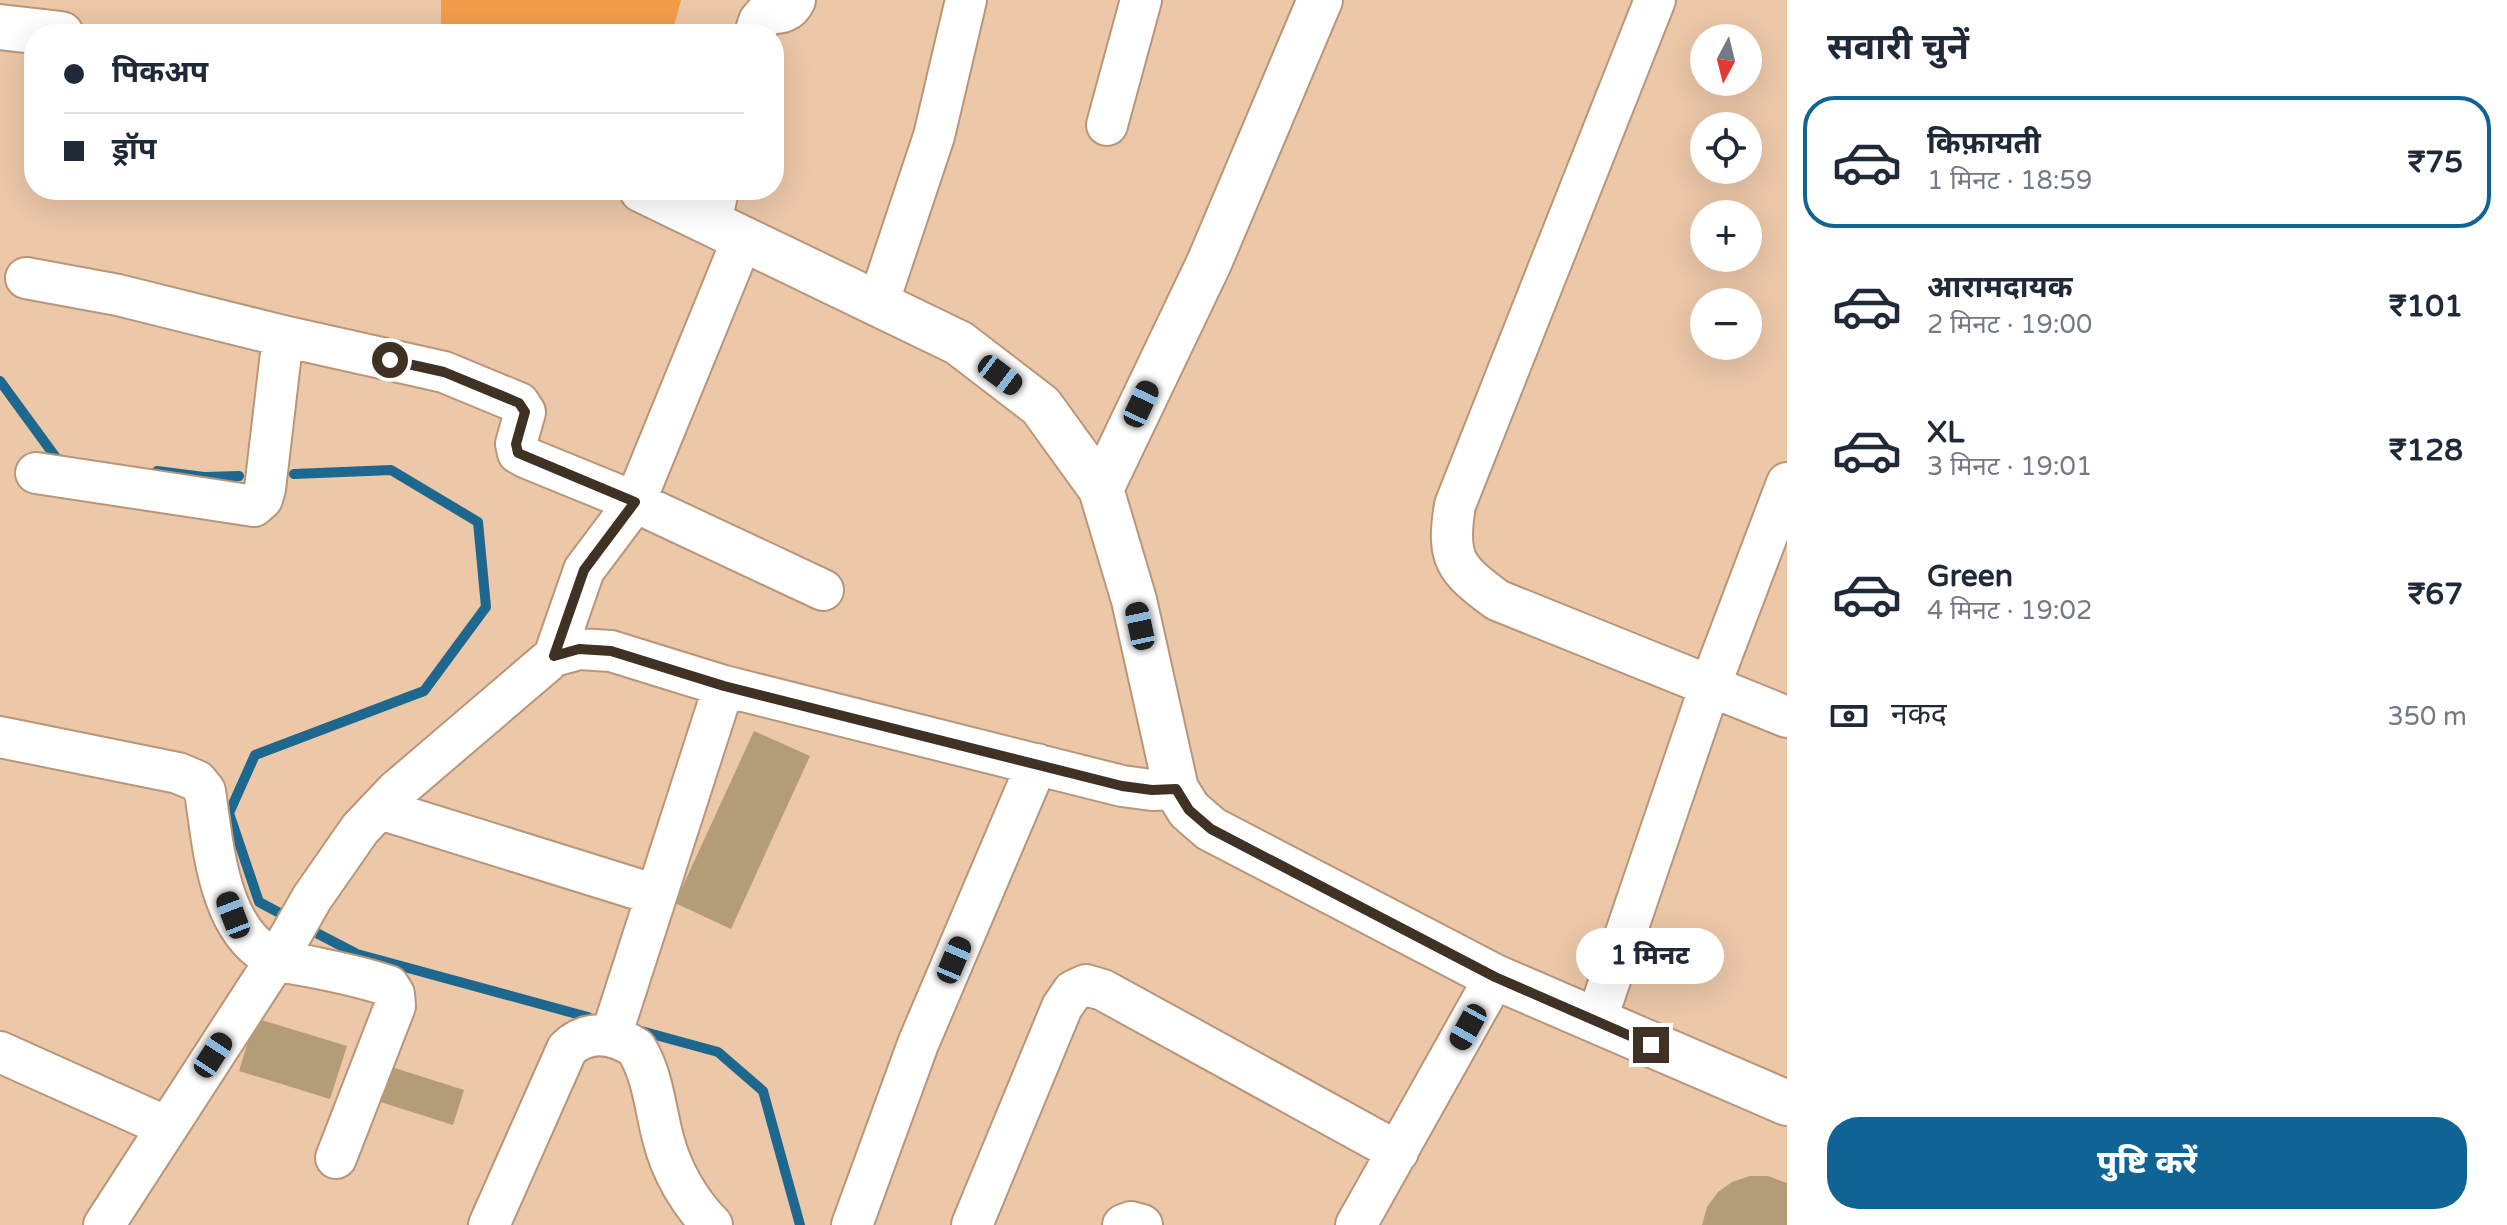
<!DOCTYPE html>
<html lang="hi">
<meta charset="utf-8">
<style>
body{margin:0;font-family:"Varela Round","Noto Sans Devanagari",sans-serif;background:#f2f2f3;color:#1f2937;height:100vh;display:flex;flex-direction:column;font-size:30px;white-space:nowrap}
*{box-sizing:border-box;margin:0}
p{font-size:26px;color:#747a83}
.icon{flex:none;width:44px;height:44px;fill:none;stroke:currentColor;stroke-width:2;stroke-linecap:round;stroke-linejoin:round}
.map{position:relative;flex:1;overflow:hidden}
.side{display:flex;flex-direction:column;background:#fff;width:720px}
.side>*{flex:none}
.guide{position:absolute;left:24px;top:24px;width:760px;height:176px;border-radius:32px;box-shadow:0 8px 32px #0002;display:grid;align-content:center;height:176px;padding:0 40px;background:#fff}
.needle{width:52px;rotate:187deg}
.fabs{position:absolute;left:1690px;top:24px;display:grid;gap:16px}
.fabs a{display:grid;place-items:center;width:72px;height:72px;border-radius:50%;background:#fff;box-shadow:0 8px 32px #0002;font-size:40px}
.end{position:absolute;width:36px;height:36px;margin:-18px;border:10px solid #3f3124;background:#fff;box-shadow:0 0 0 4px #fff}
.from{border-radius:50%}
.bubble{position:absolute;height:56px;border-radius:28px;background:#fff;box-shadow:0 8px 32px #0002;font-size:26px;font-weight:800;line-height:56px;text-align:center}
.car{position:absolute;width:24px;height:48px;margin:-24px -12px;border-radius:10px;box-shadow:0 0 6px 2px #0007;background:linear-gradient(#222 24%,#8ab4d8 0 40%,#222 0 76%,#8ab4d8 0 86%,#222 0)}
.guide b{display:flex;align-items:center;gap:28px;height:76px;font-size:30px}
.guide b+b{border-top:2px solid #e0e1e3}
.guide i{width:20px;height:20px;background:#1f2937}
ul{padding:0;list-style:none}
li{display:flex;align-items:center;gap:24px;height:132px;margin:0 16px 12px;padding:0 24px;border:4px solid transparent;border-radius:32px}
li div{flex:1}
li b{display:block;font-size:30px}
li em{font-style:normal;font-weight:800}
li.current{border-color:#0f6495}
li>.icon{width:72px;height:72px;stroke-width:1.5}
h2{padding:0 40px;font-size:36px;line-height:96px}
.pay{display:flex;align-items:center;gap:20px;height:88px;padding:0 40px;font-size:30px}
.pay p{margin-inline-start:auto}
.primary-button{display:flex;gap:16px;margin-top:auto;padding:16px 40px}
.primary-button a{flex:1;height:92px;border-radius:32px;background:#0f6495;color:#fff;font-size:32px;font-weight:800;line-height:92px;text-align:center}
main{display:flex;flex:1;min-height:0}
.map>svg:first-child{display:block}
.green{fill:#f29d4a}
.lines{fill:none;stroke-linecap:round;stroke-linejoin:round}
.stream{stroke:#1e6890;stroke-width:10}
.building{fill:#b39d76}
.street-casing{stroke:#b99679;stroke-width:44}
.secondary-casing{stroke:#b99679;stroke-width:48}
.street{stroke:#fff;stroke-width:40}
.secondary{stroke:#fff;stroke-width:44}
.route{stroke:#3f3124;stroke-width:10}
</style>
<main>
<div class="map">
<svg width="1787" height="1225" viewBox="0 0 1787 1225">
<rect width="100%" height="100%" fill="#ecc7a8"/>
<!-- green -->
<path class="green" d="M441,0H681L672,34H441Z"/>
<g class="lines">
<!-- stream -->
<path class="stream" d="M0,381L57,459L66,461
M157,471L204,477L239,476
M291,919L259,902L229,813L255,755L424,691L486,607L478,522L391,470L294,474
M305,927L357,954L588,1017
M641,1031L718,1052L763,1091L800,1225"/>
</g>
<!-- building -->
<path class="building" d="M754,731L810,756L731,929L675,903Z
M255,1018L347,1046L330,1099L239,1071Z
M382,1064L464,1090L453,1125L371,1099Z
M1750,1176H1768L1787,1183V1225H1702L1707,1207L1718,1192L1732,1182Z"/>
<g class="lines">
<!-- street casing -->
<g class="street-casing">
<path id="street" d="M1655,0L1455,505C1446,559 1455,569 1497,600L1787,717
M755,34L759,21L765,14C778,13 789,14 795,0
M1107,125L1141,0
M711,223L718,190
M26,278L118,295L283,336L444,372L519,403L525,412L516,444L518,453L527,458L635,502L823,590
M878,304L934,136L966,0
M36,473L254,506L262,499L265,489L283,336
M554,656L584,570L635,502L743,238
M0,737L178,773L197,781L205,791C213,844 218,934 276,959C288,964 304,965 317,968C342,973 365,978 389,986L394,994L395,1006L336,1158
M380,809L656,895
M1596,1021L1710,686L1787,483
M611,1036L724,686
M0,1052L167,1127
M104,1225L284,947L312,898L360,829L396,791L554,656L579,649L611,651L724,686L1122,786L1152,790L1176,789
M489,1225L567,1049C587,1029 613,1033 636,1048C653,1075 655,1108 663,1138C671,1170 689,1202 712,1225
M852,1225L918,1044L1037,764
M972,1225L1062,1007L1073,991L1086,985L1103,990L1398,1152
M1123,1225L1131,1222L1142,1225
M1356,1225L1495,977"/>
</g>
<!-- secondary casing -->
<g class="secondary-casing">
<path id="secondary" d="M0,27L61,34
M642,190L959,343L1041,406L1101,489L1134,600L1176,789L1189,810L1211,829L1495,977L1787,1103
M1101,489L1209,263L1320,0"/>
</g>
<!-- street -->
<use href="#street" class="street"/>
<!-- secondary -->
<use href="#secondary" class="secondary"/>
</g>
<g class="lines">
<!-- route -->
<path class="route" d="M390,360L444,372L519,403L525,412L516,444L518,453L635,502L584,570L554,656L579,649L611,651L724,686L1122,786L1152,790L1176,789L1189,810L1211,829L1495,977L1651,1045"/>
</g>
</svg>
<div class="fabs">
<a><svg class="needle" viewBox="-14 -14 28 28"><path d="M0-13l5 13h-10z" fill="#e53935"/><path d="M0 13l5-13h-10z" fill="#747a83"/></svg></a>
<a><svg class="icon" aria-label="locate" viewBox="0 0 24 24"><circle cx="12" cy="12" r="6"/><path d="M12 2v4M12 18v4M2 12h4M18 12h4"/></svg></a>
<a>+</a>
<a>−</a>
</div>
<i class="end from" style="left:390px;top:360px"></i>
<i class="end" style="left:1651px;top:1045px"></i>
<div class="bubble" style="left:1576px;top:928px;width:148px">1 मिनट</div>
<i class="car" style="left:1000px;top:375px;rotate:127deg"></i>
<i class="car" style="left:1141px;top:404px;rotate:25deg"></i>
<i class="car" style="left:1140px;top:626px;rotate:348deg"></i>
<i class="car" style="left:233px;top:915px;rotate:339deg"></i>
<i class="car" style="left:954px;top:960px;rotate:23deg"></i>
<i class="car" style="left:1468px;top:1027px;rotate:209deg"></i>
<i class="car" style="left:213px;top:1055px;rotate:33deg"></i>
<div class="guide">
<b><i class="from"></i>पिकअप</b>
<b><i></i>ड्रॉप</b>
</div>
</div>
<section class="side">
<h2>सवारी चुनें</h2>
<ul>
<li class="current"><svg class="icon" aria-label="car" viewBox="0 0 24 24"><path d="M5 17H2v-5l4-1 3-4h7l3 4 3 1v5h-3M9 17h6M6 11h13"/><circle cx="7" cy="17" r="2"/><circle cx="17" cy="17" r="2"/></svg><div><b>किफ़ायती</b><p>1 मिनट · 18:59</p></div><em>₹75</em></li>
<li><svg class="icon" aria-label="car" viewBox="0 0 24 24"><path d="M5 17H2v-5l4-1 3-4h7l3 4 3 1v5h-3M9 17h6M6 11h13"/><circle cx="7" cy="17" r="2"/><circle cx="17" cy="17" r="2"/></svg><div><b>आरामदायक</b><p>2 मिनट · 19:00</p></div><em>₹101</em></li>
<li><svg class="icon" aria-label="car" viewBox="0 0 24 24"><path d="M5 17H2v-5l4-1 3-4h7l3 4 3 1v5h-3M9 17h6M6 11h13"/><circle cx="7" cy="17" r="2"/><circle cx="17" cy="17" r="2"/></svg><div><b>XL</b><p>3 मिनट · 19:01</p></div><em>₹128</em></li>
<li><svg class="icon" aria-label="car" viewBox="0 0 24 24"><path d="M5 17H2v-5l4-1 3-4h7l3 4 3 1v5h-3M9 17h6M6 11h13"/><circle cx="7" cy="17" r="2"/><circle cx="17" cy="17" r="2"/></svg><div><b>Green</b><p>4 मिनट · 19:02</p></div><em>₹67</em></li>
</ul>
<div class="pay"><svg class="icon" aria-label="cash" viewBox="0 0 24 24"><path d="M3 7h18v10H3z"/><circle cx="12" cy="12" r="2"/></svg>नकद<p>350 m</p></div>
<div class="primary-button"><a>पुष्टि करें</a></div>
</section>
</main>
